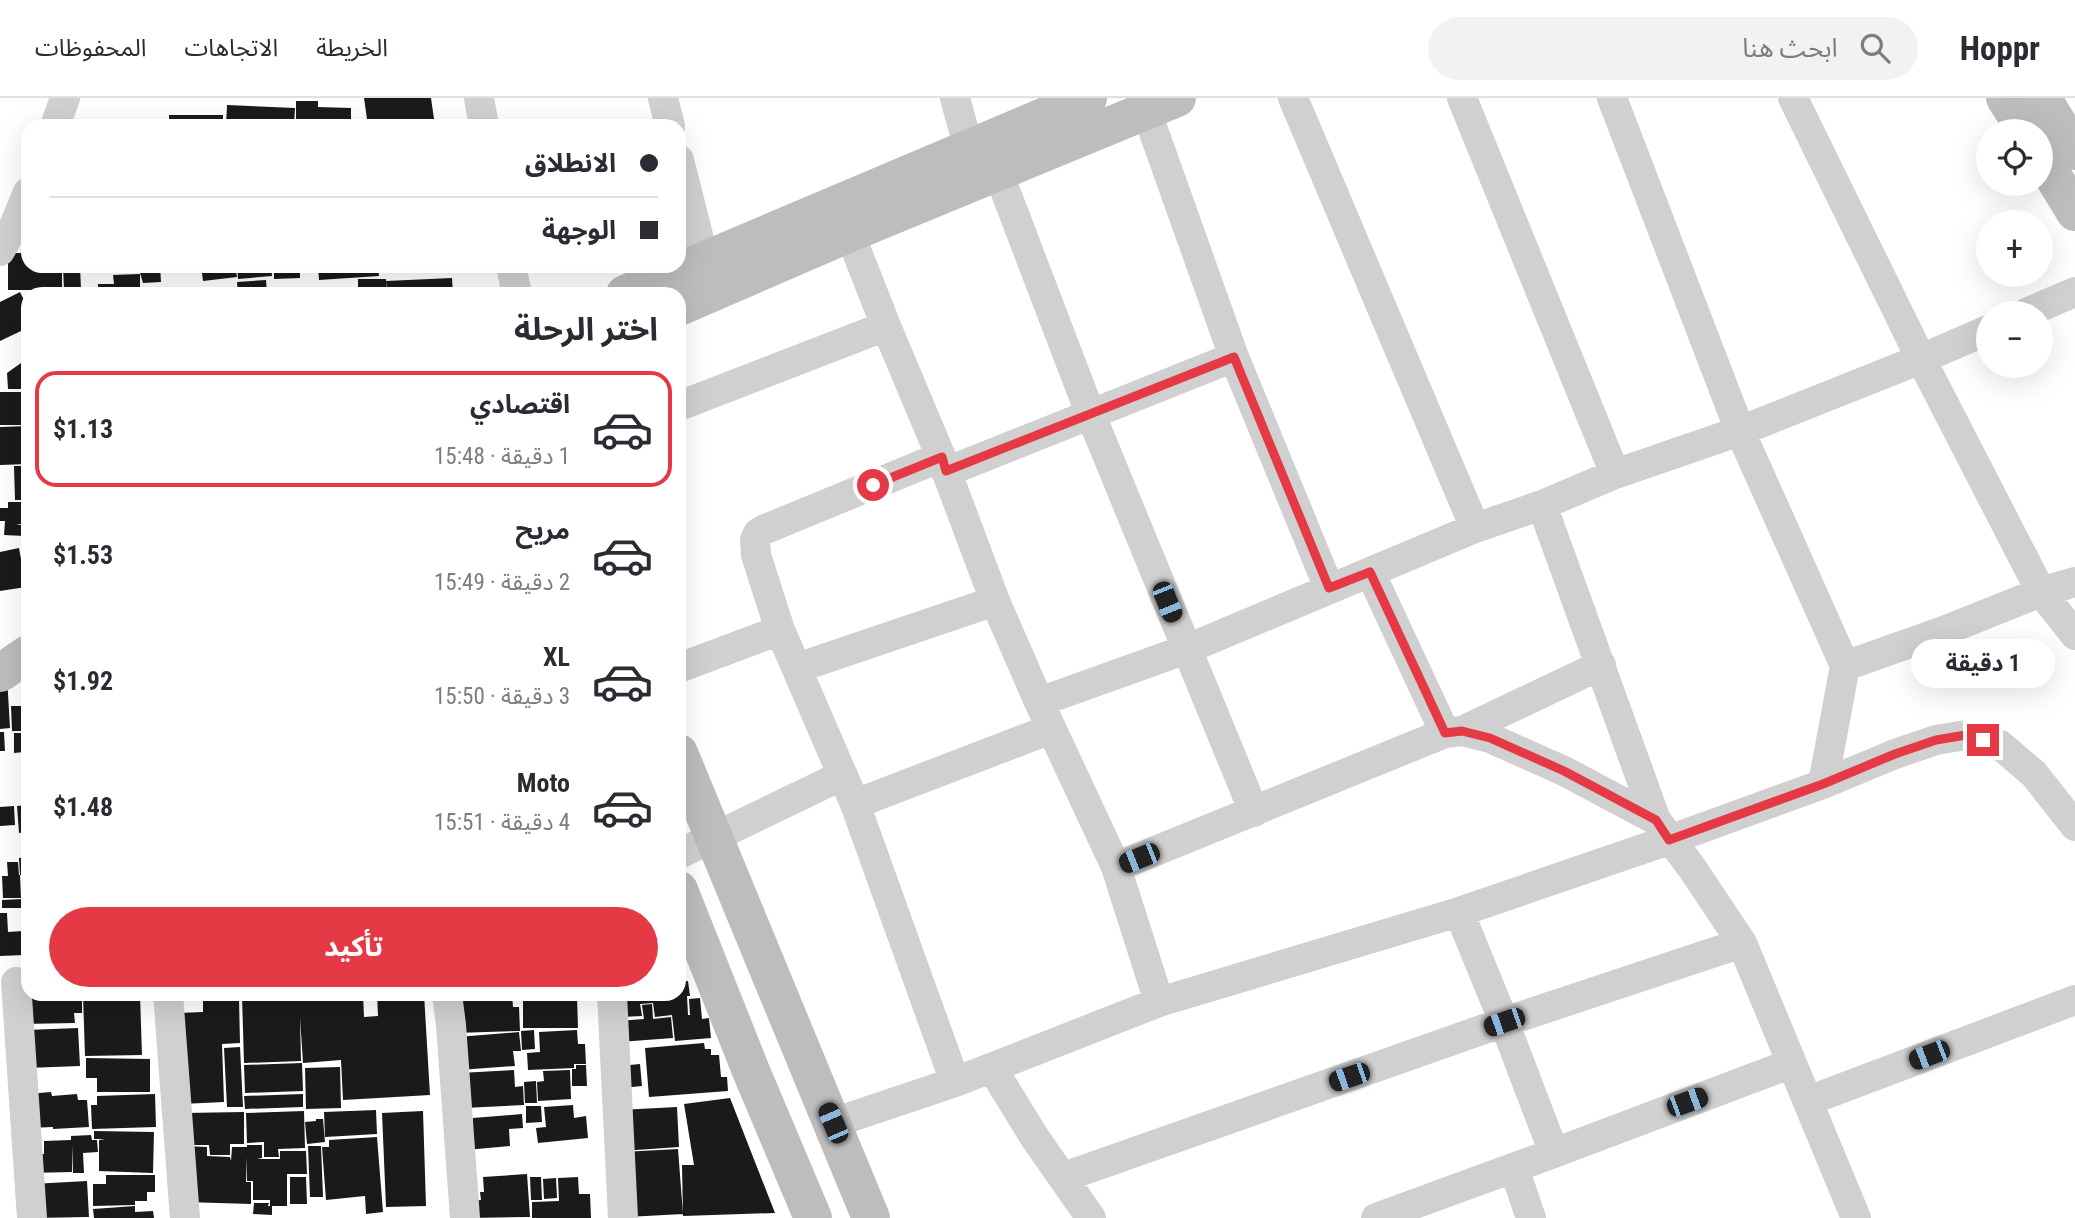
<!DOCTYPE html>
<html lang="ar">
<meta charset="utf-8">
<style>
body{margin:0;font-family:"Roboto Condensed","Noto Sans Arabic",sans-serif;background:#f2f2f3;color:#2b2b33;direction:rtl;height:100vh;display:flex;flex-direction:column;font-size:26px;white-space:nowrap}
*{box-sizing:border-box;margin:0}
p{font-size:23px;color:#7c7c81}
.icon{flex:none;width:38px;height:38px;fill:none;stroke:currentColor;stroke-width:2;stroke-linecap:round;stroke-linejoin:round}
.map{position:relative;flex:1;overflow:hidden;direction:ltr}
.drawer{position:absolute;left:21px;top:189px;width:665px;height:714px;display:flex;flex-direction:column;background:#fff;border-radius:21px;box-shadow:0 7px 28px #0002;direction:rtl}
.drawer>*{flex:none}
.hud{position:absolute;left:21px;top:21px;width:665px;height:154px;border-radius:21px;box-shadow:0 7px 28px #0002;direction:rtl;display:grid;align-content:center;height:154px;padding:0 28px;background:#fff}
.tools{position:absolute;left:1976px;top:21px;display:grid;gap:14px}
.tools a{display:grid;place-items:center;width:77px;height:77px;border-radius:50%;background:#fff;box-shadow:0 7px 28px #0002;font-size:35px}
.end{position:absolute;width:32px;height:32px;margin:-16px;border:9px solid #e63946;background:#fff;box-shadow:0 0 0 4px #fff}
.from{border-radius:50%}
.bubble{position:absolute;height:49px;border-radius:24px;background:#fff;box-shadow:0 7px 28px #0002;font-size:23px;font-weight:700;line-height:49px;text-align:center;direction:rtl}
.car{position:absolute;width:21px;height:42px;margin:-21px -10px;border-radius:9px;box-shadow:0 0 5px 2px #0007;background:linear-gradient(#222 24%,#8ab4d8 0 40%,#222 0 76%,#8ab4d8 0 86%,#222 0)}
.hud b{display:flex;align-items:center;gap:24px;height:66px;font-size:26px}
.hud b+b{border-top:2px solid #e1e1e2}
.hud i{width:18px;height:18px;background:#2b2b33}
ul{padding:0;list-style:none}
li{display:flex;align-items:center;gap:21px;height:116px;margin:0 14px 10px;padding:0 14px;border:4px solid transparent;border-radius:21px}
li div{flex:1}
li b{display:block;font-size:26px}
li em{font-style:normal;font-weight:700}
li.current{border-color:#e63946}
li>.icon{width:63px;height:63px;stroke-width:1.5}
h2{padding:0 28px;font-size:32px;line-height:84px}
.button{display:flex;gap:14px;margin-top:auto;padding:14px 28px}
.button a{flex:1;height:80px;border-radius:42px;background:#e63946;color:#fff;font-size:28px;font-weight:700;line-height:80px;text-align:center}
header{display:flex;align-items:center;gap:42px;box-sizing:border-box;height:98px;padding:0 35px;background:#fff;border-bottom:2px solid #e1e1e2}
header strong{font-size:33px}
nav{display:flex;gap:38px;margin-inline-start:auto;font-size:24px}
.search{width:490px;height:63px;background:#f2f2f3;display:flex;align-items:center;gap:18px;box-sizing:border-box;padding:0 24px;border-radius:38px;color:#7c7c81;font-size:26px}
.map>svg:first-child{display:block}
.building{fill:#1a1a1a}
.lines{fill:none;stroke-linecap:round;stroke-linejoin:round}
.street{stroke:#d0d0d0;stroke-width:30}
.secondary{stroke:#bdbdbd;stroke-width:38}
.route{stroke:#e63946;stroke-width:9}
</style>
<header>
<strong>Hoppr</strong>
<div class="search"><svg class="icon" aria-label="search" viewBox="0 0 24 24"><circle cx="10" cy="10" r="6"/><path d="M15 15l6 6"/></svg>ابحث هنا</div>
<nav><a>الخريطة</a><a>الاتجاهات</a><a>المحفوظات</a></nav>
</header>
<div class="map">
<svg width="2075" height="1120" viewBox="0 0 2075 1120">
<rect width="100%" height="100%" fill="#fff"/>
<!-- building -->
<path class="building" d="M364,0H431L435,28H368Z
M296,3H318V9L351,10V28H296Z
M227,7L295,10L294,28H226Z
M169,17H223V28H169Z
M112,21L113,28H69V22Z
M165,23V28H115V25Z
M8,155H28V168H62V192H8Z
M63,168H80L81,191L64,192Z
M138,168H160L161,184L143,185Z
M201,168H235L237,179L203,183Z
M237,168H271L272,178L238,181Z
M274,168H313V174H300V180L274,181Z
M318,168H378L379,178L319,182Z
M385,168H406V171H410V174L386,175Z
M140,176V196H98V186H114L113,177Z
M452,180L453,196H387L386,183Z
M358,181H386V196H358Z
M266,182L267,196H238L237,184Z
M20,194L28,210V247L21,233L0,243V204Z
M28,260V291H8L7,275Z
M0,294H28V327H0Z
M28,328V366L0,367V329Z
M14,368H28V402H15Z
M8,404H21V426L16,427H24V438L4,437L5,423H0V410H8Z
M28,404V426H23L22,405Z
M19,450L26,489L0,493V454Z
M6,561L10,630L0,631V565Z
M11,608H28V633H12Z
M0,634H4L5,653H0Z
M14,635H28V667H24V654L14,655Z
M28,707V734L19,735L17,708Z
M14,708L15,727L0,728V709Z
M28,759V777H20L21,800H3L2,778H8L7,764H18L19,777H20L19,760Z
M23,801L24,810H2V802Z
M0,815H7L8,834L23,833L24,857L0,858Z
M24,834H28V857H25Z
M688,883L690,898H687L688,917H690L689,901L700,900L702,921L709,920L711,940L675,943L672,917L655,919L653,905L640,906L642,918L620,919L618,896H679V884Z
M28,896H82V915H74L75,925L21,926Z
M124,896L125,898L140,897L142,957L85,958L83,897Z
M263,896H299V898L363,896L364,919L378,918L377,896H424L430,997L343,1002L341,962L303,965L300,919L301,963L244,965L242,898H263Z
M512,896L513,909H519L520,933L455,935L454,898Z
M523,898H577L578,930H523Z
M239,901L240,945L222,946L224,1004L182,1006L178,915L203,914V902Z
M652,906L653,921L671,919L673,940L619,944L618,923L644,921L642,907Z
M78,930L80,968L27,970L26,932Z
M534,932L535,951L522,952L521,933Z
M577,932L578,946H585L586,966H574V970L528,972L527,955L540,954L539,934Z
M519,934L521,953H513L515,968L459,972L457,939Z
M704,945L705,951H711V957H719L721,979H727L728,993L649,999L645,950Z
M240,949L243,1009H227L224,950Z
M86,960L150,961V994H97V980H86Z
M302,965L303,993L245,995L244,967Z
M640,966L642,988L622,990L619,968Z
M576,967H586L587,988H572V971H576Z
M340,969L341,1010L306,1011L305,970Z
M514,972L515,989L523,988L524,1007L464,1010L460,975Z
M570,972L571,1001L538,1003L537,984L544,983L543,973Z
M536,983L537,1005H525L524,984Z
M51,994L52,998L77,996L78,1002H87L89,1029L53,1031V1029L29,1030L27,996Z
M155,996L156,1029L92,1031L91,1007H97V998Z
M303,996V1009L245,1011L244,998Z
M730,1000L775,1115L683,1118L682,1067H694L684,1006Z
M573,1007L574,1020L586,1018L588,1040L538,1045L536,1030L546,1029L544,1009Z
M526,1008H541L542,1024L526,1025Z
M677,1009L679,1049L622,1053L619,1012Z
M376,1012L377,1036L325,1039L324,1014Z
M304,1013L305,1050L278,1051L279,1059H264V1044L247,1045L246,1015Z
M423,1013L426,1108L386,1109L382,1015Z
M244,1014V1046H230V1057H210L209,1047H186L185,1015Z
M522,1016L523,1030L509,1031L510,1048L466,1052L464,1023L473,1022V1020Z
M316,1021H323L325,1044L307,1046L305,1024L316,1023Z
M94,1033L154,1034L153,1075L99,1073V1042L105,1041H94Z
M91,1037L92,1042H97L98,1054L83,1055L84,1075H73L72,1047V1074L30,1075L29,1056H44V1043L71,1042V1038Z
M377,1039L383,1114L366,1116L365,1098L326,1102L322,1049H329V1042Z
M247,1047H262V1060L257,1061H280V1053H306L307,1076H287V1108H270V1102H253V1083H247V1059L246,1084H251V1106L185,1104L186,1048L207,1049V1058L230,1059L231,1063L232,1049H247Z
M308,1048H321L323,1099H310Z
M678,1051L683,1116L627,1119L622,1054Z
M527,1076L530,1119L469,1120V1103L481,1102L480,1094H484L483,1079Z
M106,1077H155V1094H147V1103H135V1107L93,1108V1086H106Z
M290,1079H306L307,1106H290Z
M530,1079H541L542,1102H531Z
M578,1079L579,1096H590L591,1120H532V1104L559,1103L558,1080Z
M556,1080L557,1100L544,1101L543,1081Z
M87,1083L89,1119L34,1120L32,1086Z
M254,1105H269L268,1108H272V1117L253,1116Z
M135,1108V1114L153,1113L154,1120H94L93,1111Z"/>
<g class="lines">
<!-- street -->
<path class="street" d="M479,0L484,28
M663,0L670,28
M955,0L969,51
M1143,0L1146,12L1234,259L1329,490
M1293,0L1475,430
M1462,0L1615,376
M1612,0L1740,333L1845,568L1941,534L2041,494L2075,484
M1793,0L1921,261L2041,494L2075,537
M55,28L65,0
M679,62L704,161
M998,74L1090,315L1254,714
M842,116L886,228L941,359L995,503L1039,604L1116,769L1159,904
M0,153L14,128L28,94
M511,168L517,196
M2026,215L2075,194
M679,308L886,228
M941,359L763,432L758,435L755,442L756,457L780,532L855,706L955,984
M946,374L1234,259
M1542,407L1656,722L1692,770L1742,845L1856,1120
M1370,474L1445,635
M679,570L780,532
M797,570L995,503
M1039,604L1187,551L1475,430L1542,407L1615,376L1740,333L1921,261L1988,232
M1462,633L1601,567
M1823,686L1845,568
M855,706L1051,631
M679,756L843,677
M1116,769L1445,635L1462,633L1490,640L1564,673L1656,722
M1459,814L1504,924L1554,1055
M16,884L32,1120
M168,896L185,1120
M447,896L451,927L465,1120
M612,896L623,1120
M992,970L1035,1040L1091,1120
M1808,1003L2075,902
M833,1025L955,984L1159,904L1459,814L1669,742L1823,686L1895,656L1936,642L1966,637L2000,647L2034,676L2075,728
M1514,1070L1531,1120
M1064,1079L1504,924L1742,845
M1376,1120L1554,1055L1790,966"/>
<!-- secondary -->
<path class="secondary" d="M2005,0L2026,33
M2042,0L2075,53
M2040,57L2075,114
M625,196L1088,0
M679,209L850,135L1177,0
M0,575L28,556
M679,655L871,1120
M679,792L751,973L813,1120"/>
</g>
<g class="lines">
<!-- route -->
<path class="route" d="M873,387L942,359L946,373L1234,259L1329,490L1370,474L1445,635L1462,633L1490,640L1564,673L1656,722L1669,742L1823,686L1895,656L1936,642L1966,637L1983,642"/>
</g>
</svg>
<div class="tools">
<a><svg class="icon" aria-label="locate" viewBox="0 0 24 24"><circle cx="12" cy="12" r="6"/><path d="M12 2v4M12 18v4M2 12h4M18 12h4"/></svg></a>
<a>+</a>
<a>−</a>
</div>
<i class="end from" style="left:873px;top:387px"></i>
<i class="end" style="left:1983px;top:642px"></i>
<div class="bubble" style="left:1911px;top:541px;width:144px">1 دقيقة</div>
<i class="car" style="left:1167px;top:504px;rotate:158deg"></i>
<i class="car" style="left:1139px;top:760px;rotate:248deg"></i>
<i class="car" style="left:1504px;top:924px;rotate:251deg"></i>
<i class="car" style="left:1929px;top:957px;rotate:249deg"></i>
<i class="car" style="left:1349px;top:979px;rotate:251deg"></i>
<i class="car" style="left:1687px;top:1004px;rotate:70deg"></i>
<i class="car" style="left:833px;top:1025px;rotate:337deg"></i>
<div class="hud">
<b><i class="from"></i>الانطلاق</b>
<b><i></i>الوجهة</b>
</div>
<section class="drawer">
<h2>اختر الرحلة</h2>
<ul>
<li class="current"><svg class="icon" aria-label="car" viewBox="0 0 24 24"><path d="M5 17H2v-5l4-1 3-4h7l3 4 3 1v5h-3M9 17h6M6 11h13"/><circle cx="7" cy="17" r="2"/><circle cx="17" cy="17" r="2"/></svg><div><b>اقتصادي</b><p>1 دقيقة · 15:48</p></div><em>$1.13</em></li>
<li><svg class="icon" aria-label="car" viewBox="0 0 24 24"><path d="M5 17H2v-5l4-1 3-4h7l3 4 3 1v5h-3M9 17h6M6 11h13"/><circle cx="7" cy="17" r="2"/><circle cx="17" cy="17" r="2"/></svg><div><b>مريح</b><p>2 دقيقة · 15:49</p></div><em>$1.53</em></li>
<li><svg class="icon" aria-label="car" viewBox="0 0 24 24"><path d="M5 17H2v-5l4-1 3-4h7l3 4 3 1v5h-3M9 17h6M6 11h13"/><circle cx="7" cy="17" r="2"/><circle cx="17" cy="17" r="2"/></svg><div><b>XL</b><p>3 دقيقة · 15:50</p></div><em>$1.92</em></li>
<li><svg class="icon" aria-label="car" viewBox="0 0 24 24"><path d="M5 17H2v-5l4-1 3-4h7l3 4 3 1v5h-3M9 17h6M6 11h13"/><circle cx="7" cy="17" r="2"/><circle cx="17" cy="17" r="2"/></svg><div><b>Moto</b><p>4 دقيقة · 15:51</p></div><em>$1.48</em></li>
</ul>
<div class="button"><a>تأكيد</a></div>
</section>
</div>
